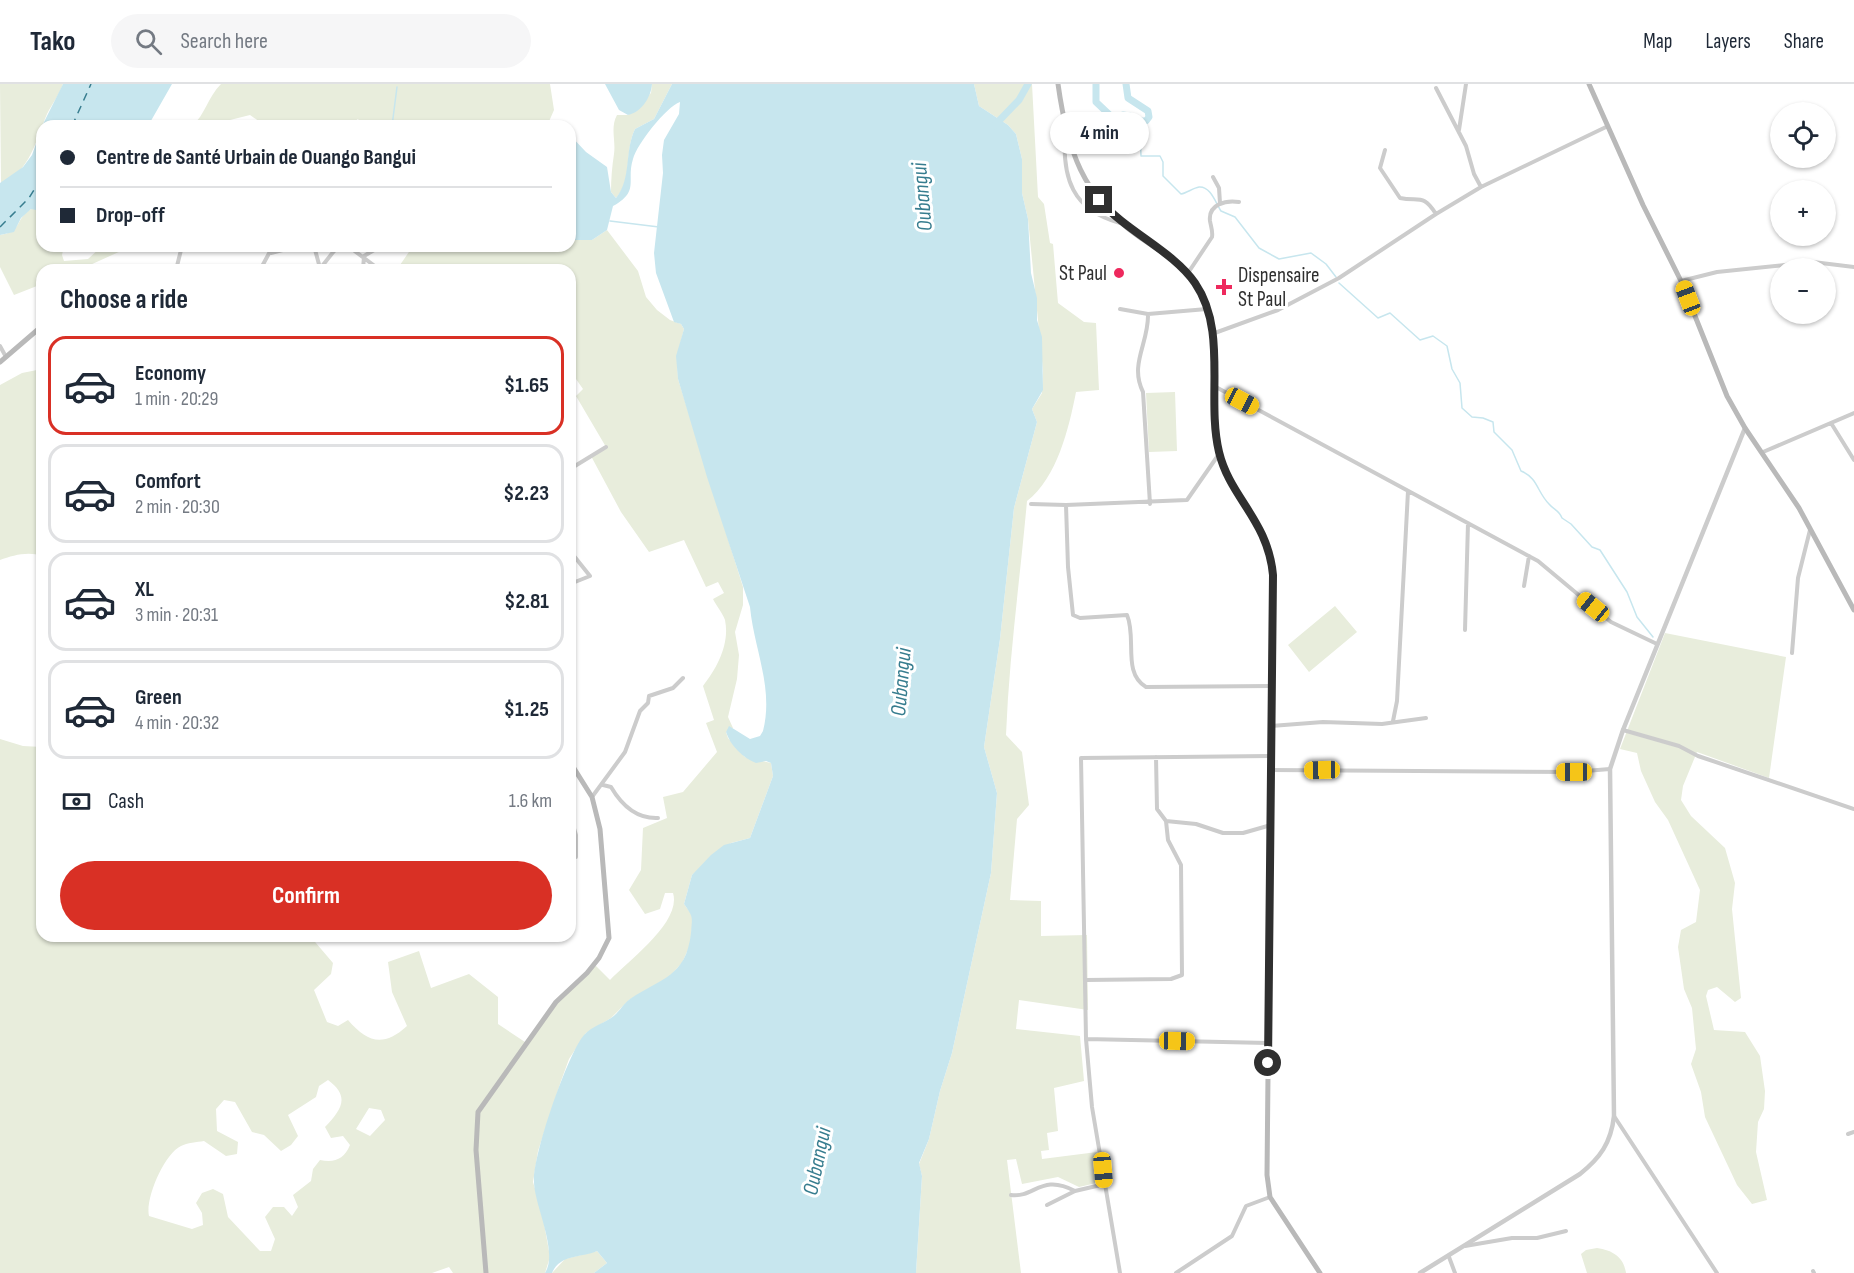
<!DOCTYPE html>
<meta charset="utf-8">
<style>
body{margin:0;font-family:"Sofia Sans Condensed",sans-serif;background:#f6f6f7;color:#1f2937;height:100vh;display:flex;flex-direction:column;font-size:22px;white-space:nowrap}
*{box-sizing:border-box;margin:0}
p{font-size:20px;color:#747a83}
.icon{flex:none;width:33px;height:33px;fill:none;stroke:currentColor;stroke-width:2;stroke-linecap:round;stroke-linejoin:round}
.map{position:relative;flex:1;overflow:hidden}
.drawer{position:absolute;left:36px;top:180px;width:540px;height:678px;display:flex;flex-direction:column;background:#fff;border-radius:18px;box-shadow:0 2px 4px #0004}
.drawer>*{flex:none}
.top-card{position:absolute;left:36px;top:36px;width:540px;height:132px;border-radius:18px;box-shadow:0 2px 4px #0004;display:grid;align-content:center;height:132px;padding:0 24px;background:#fff}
.controls{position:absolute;left:1770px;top:18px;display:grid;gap:12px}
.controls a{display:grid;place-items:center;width:66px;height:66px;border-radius:50%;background:#fff;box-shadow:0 2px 4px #0004;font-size:30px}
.end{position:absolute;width:27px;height:27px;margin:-14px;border:8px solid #2f2f2f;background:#fff;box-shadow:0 0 0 3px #fff}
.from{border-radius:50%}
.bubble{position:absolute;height:42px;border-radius:21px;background:#fff;box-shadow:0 2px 4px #0004;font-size:20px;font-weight:700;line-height:42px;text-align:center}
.car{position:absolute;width:18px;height:36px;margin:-18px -9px;border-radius:8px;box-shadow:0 0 4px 2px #0007;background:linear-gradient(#f5c518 24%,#345 0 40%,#f5c518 0 76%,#345 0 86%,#f5c518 0)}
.top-card b{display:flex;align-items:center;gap:21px;height:57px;font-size:22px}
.top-card b+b{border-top:2px solid #e0e1e3}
.top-card i{width:15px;height:15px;background:#1f2937}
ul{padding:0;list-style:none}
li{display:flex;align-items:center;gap:18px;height:99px;margin:0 12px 9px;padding:0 12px;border:3px solid #e0e1e3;border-radius:18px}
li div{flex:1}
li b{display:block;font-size:22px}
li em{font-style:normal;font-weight:700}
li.current{border-color:#d93025}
li>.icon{width:54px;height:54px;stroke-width:1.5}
h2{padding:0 24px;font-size:27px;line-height:72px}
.pay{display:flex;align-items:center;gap:15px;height:66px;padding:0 24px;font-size:22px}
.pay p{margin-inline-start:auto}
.button{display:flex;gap:12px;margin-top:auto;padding:12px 24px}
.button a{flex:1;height:69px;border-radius:36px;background:#d93025;color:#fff;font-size:24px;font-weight:700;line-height:69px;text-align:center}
header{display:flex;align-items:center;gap:36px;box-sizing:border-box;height:84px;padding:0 30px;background:#fff;border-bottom:2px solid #e0e1e3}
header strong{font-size:28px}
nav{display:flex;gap:33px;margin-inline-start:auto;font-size:21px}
.search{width:420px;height:54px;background:#f6f6f7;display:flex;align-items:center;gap:15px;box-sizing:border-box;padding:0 21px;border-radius:33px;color:#747a83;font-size:22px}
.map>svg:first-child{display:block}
.green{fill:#e8eddc;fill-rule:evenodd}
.water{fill:#c7e6ee}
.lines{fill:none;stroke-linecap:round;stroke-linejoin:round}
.stream{stroke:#c7e6ee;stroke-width:1.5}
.river{stroke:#c7e6ee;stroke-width:7}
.ferry{stroke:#377d8f;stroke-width:1.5;stroke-dasharray:8 6;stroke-linecap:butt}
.minor{stroke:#ccc;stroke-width:4}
.tertiary{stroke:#ccc;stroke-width:4.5}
.secondary{stroke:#b9b9b9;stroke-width:5}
.route{stroke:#2f2f2f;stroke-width:8}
.poi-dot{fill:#ee295d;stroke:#fff;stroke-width:2}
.labels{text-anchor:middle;stroke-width:6;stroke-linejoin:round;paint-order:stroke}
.poi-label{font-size:21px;fill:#2f2f2f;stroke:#fff;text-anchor:end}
.water-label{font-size:22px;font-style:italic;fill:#377d8f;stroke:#fff}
</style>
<header>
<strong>Tako</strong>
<div class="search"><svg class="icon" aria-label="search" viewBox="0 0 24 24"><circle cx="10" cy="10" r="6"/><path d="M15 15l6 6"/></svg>Search here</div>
<nav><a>Map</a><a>Layers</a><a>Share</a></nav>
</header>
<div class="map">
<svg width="1854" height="1189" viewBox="0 0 1854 1189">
<rect width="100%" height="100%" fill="#fff"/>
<!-- green -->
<path class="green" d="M0,0H63C59,11 52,20 47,30C35,58 31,86 1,100Z
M221,0H550L554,26L547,42H363L358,35L352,39L353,42H266L250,31L230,36L225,42H192C205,31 208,13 221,0Z
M652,0H672L654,35L635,45C624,68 633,96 616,114L611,108C611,95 612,83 614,70C616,56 610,44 617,31H628L651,9Z
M974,0H1032L1038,113L1044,120L1050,159L1053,160L1058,219L1084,238L1096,239L1099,306L1076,308C1069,344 1057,394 1027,417C1020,495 1009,573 1006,651L1022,668L1029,721L1017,735L1010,816L1041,817V852L1087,851L1088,926L1019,916L1016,945L1080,952L1084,997L1054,1004L1058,1047L1047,1049L1049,1066L1041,1067L1042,1075L1097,1068L1101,1098L1079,1103L1058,1093L1022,1100L1016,1075L1007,1076L1021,1189H916L922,1092L919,1080L929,1055L940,1007L952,969L991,789L997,709L984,663L1000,555L1014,424L1037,338L1032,325L1042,309L1043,287L1028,135L1022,109V75L1016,50L1008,41L979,22Z
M31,125H36L42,137V162H64L62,171L64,177L88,175L102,162H132L79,186H42V200L14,211L0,183V151C22,148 15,135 31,125Z
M607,146L638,187L646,213L657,226L670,236L681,240L684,245L677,272L678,295L743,503V521L735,548L739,571L737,595L728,633L733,644L726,648L728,654L745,673L771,679L773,692L750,754L731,759L692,791L684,820L692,831L693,836L690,861L682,879L669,893L629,916L611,934L586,949L569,975L561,997L538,1067L533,1098L542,1128L550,1173L545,1189H453L449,1183L432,1189H0V655L23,662L42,663V852H310L333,879L331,890L314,906L327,938L338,942L348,936C367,958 383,964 407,942L392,908L388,878L419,867L431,904L469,890L498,913V940L528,960L556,918L594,880L610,896C628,877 682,838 673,809H665L660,825L645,830L629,806L641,786L643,744L667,734L663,713L683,708L717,668L706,639L714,636L703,602C717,584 730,560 725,536C723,530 716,521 713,515L724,509L718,498L706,503L684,456L649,468L621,428L591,372L606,363L576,312L583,305L576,295L570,299V186H407L400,181L413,162H570V156H592ZM328,996C351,1013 341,1026 325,1043L331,1054L343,1052L350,1061C344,1075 335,1079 320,1076L313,1085L311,1097L293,1111L298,1123L292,1132L284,1123H273L265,1133L275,1155L271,1167H260L228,1133L223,1110L213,1105L202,1109L196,1119L202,1129L203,1141L192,1145L149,1132C145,1115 164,1070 181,1062C187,1059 197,1058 204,1057L226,1072L237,1070L238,1058L217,1047L216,1025L224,1016L235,1018L252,1048L264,1051L281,1067L291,1061L298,1052L288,1031L316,1013L319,1002ZM369,1024L381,1026L385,1036L370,1052L356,1045Z
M42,285V472C29,467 13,471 0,476V301L22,289Z
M1175,308L1177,367L1149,368L1146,309Z
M1335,522L1357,548L1309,588L1288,561Z
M1665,549L1786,573L1769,694L1697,668L1683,702L1681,716L1691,732L1725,764L1735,799L1732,825L1741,914L1735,918L1717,903L1708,906L1706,912L1714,946L1745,948L1760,972L1765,1007L1764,1025L1758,1038L1756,1068L1767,1116L1752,1120L1737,1101L1705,1033L1701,1008L1691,980L1696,965L1692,924L1684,905L1678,863L1681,846L1696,838L1700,806L1668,736L1655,718L1641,687L1637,669L1620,665Z
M1597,1164C1612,1166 1624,1173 1626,1189H1587L1581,1170L1586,1166Z
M597,1167L607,1179L594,1189H552L565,1175Z"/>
<!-- water -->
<path class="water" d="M63,0H172L148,42H42Z
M605,0H652C651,13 642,28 628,31L619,26Z
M672,0H974L979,22L1008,41L1016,50L1022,75V109L1028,135L1031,189L1037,214V236L1042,253L1043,306L1032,325L1037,338L1014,424L1000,555L984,663L997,709L991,789L952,969L940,1007L929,1055L919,1079L922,1092L916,1189H594L607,1179L597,1167C581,1174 560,1170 552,1189H545C559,1167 533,1119 534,1096C534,1068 565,979 581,955C588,944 600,941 611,934C619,929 622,921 630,915C661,894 686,893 691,849C692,833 694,834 684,820L692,791L711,771L724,761L750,754L773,692L771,679L766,677L756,679C743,674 730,661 726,648L729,642L750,655L760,652L763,647C774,604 754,565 750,523L707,393L678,295L676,272L684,245L681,240L674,238L656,189L654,169L663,89L662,71L664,56L679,30L680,18C666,23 637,60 633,75C626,97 640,107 613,122L607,146L592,156H570V51L586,68L607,83L611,108L616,114C632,94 624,68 635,45L654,35Z
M42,43V137L36,126L31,125L21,134L14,148L0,151V99L23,83L32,71Z"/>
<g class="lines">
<!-- stream -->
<path class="stream" d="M1134,37L1140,47L1141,72H1160L1163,78V92L1181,110C1187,109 1193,104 1199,103C1211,102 1216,120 1221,127L1235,133L1259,164L1279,175L1311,169L1326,180L1336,193
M392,42L397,3
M610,137L659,143
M1339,199L1378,234L1390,229L1420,256L1433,252L1447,262L1452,285L1460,299L1462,324L1472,333L1483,334L1493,338L1494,348L1512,366L1521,387C1538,394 1537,408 1549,420C1554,426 1559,426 1562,434L1571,440L1592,463L1600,466L1627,508L1637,533L1653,553"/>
<!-- river -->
<path class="river" d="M1096,0V18L1114,35L1123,31L1130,32L1134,37H1146L1149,33L1148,27L1128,14L1126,0
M994,42L1019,16L1028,0"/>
<!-- ferry -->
<path class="ferry" d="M72,42L91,0
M0,143L29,114L42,93"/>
<!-- minor -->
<path class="minor" d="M1436,4L1466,62L1474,90L1481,103
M1459,46L1466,0
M1065,48C1062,94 1072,126 1120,139
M1385,66L1380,84L1400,114C1419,118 1423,109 1436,130
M1213,93L1219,104L1220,119
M314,162L320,184
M323,162L334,167
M348,162L380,186
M271,169L298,162
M176,186L182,162
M260,186L273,162
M319,186L334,167L342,162
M363,186L364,172L381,162
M1188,189L1212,153C1213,147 1211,143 1210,137C1208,120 1226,116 1239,118
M1681,197L1717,188L1813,178L1854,183
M1120,225L1148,230L1207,225
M1148,230C1149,259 1129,280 1143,308L1150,420
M1212,250L1278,226L1339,194L1436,130L1481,103L1606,43
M0,262L6,273
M1214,302L1538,477L1611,538L1657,560
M1831,339L1854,376
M1763,368L1854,329
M570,385L606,363
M1031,420L1066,421L1187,416L1219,370
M1066,421L1068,483L1073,531L1080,534L1127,531C1137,554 1122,589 1146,603L1271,602
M570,467L590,492L570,500
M1524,502L1529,472
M1465,546L1468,439
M1792,569L1798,494L1810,446
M1393,637L1397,617L1408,407
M1271,642L1323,638L1382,640L1426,634
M1623,646L1679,662L1698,672L1854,725
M1270,686L1573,688L1610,685
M603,701L611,703C621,720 636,735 658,734
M592,713L625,668L640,627L648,619L649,612L673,604L683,594
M570,718V721
M570,731L576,751V773
M1166,737L1196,740L1223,749H1243L1271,741
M1086,896L1171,895L1182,891L1181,781L1168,756L1166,737L1157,725L1156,673
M1086,955L1268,959
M1614,1032L1717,1189
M1848,1050L1854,1048
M1011,1111C1035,1114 1041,1089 1075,1107
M1047,1121L1075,1107L1105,1100
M1465,1162L1512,1154H1537L1566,1147
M1449,1173L1455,1189
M1813,1187L1814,1189
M1120,1189L1092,1023L1086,955L1081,674L1270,672
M1176,1189L1232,1152L1246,1122L1270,1113"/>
<!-- tertiary -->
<path class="tertiary" d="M1420,1189L1580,1090C1600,1074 1611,1059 1614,1032L1610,685L1623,646L1745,344"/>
<!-- secondary -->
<path class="secondary" d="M1058,0C1067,65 1082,112 1138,152C1159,167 1183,179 1197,201C1228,252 1204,318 1220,372C1233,417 1268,439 1273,491L1267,1091L1270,1113L1320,1189
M1589,0L1643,121L1681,197L1727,312L1745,344L1799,424L1854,526
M0,278L42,242
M486,1189L476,1066L478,1028L556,918L587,889L599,874L609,854L600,745L592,713L570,678"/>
</g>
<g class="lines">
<!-- route -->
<path class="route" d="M1099,116C1127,148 1173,167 1195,199C1228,247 1206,314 1219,368C1230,414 1268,436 1273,491L1268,979"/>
</g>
<!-- markers -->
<g class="poi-dot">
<circle cx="1119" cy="189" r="6"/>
<path d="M1221 194h6v6h6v6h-6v6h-6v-6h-6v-6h6z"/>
</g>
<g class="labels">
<!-- poi labels -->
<g class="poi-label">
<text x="1107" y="196">St Paul</text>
<text x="1238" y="198" text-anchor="start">Dispensaire<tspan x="1238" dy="24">St Paul</tspan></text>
</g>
<!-- water labels -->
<g class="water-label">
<text transform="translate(921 113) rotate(-95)" y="8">Oubangui</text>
<text transform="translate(900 598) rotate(-85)" y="8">Oubangui</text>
<text transform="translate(816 1077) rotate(-78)" y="8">Oubangui</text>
</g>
</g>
</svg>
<div class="controls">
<a><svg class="icon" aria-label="locate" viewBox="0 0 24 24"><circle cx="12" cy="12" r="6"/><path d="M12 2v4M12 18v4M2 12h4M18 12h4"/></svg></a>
<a>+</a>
<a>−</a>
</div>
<i class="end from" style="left:1268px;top:979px"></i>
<i class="end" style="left:1099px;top:116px"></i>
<div class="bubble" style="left:1050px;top:28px;width:99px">4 min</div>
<i class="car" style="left:1688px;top:214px;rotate:339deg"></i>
<i class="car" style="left:1242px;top:317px;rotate:118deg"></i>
<i class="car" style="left:1593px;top:523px;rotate:309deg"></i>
<i class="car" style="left:1322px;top:686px;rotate:269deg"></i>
<i class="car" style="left:1574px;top:688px;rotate:270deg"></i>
<i class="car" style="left:1177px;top:957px;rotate:91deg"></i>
<i class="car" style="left:1103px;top:1086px;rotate:175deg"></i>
<div class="top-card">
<b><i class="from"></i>Centre de Santé Urbain de Ouango Bangui</b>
<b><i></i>Drop-off</b>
</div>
<section class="drawer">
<h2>Choose a ride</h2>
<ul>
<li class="current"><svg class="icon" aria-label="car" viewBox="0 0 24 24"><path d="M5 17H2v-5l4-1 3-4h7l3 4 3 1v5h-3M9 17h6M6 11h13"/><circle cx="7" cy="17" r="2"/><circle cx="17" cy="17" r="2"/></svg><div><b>Economy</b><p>1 min · 20:29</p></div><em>$1.65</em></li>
<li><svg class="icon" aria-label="car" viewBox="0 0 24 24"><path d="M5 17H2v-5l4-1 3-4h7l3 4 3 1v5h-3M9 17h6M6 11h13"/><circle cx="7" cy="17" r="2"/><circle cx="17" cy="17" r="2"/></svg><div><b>Comfort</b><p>2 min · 20:30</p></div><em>$2.23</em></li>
<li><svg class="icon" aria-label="car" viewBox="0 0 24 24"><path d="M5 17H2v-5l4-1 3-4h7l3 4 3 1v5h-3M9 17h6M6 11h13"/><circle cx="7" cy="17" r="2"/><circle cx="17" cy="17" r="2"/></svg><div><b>XL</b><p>3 min · 20:31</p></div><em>$2.81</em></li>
<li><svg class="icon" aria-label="car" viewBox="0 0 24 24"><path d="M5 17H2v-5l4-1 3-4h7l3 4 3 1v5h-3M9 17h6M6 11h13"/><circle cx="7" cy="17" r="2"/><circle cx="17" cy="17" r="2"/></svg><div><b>Green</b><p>4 min · 20:32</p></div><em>$1.25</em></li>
</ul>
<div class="pay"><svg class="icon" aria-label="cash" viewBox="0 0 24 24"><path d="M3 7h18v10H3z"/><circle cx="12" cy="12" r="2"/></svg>Cash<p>1.6 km</p></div>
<div class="button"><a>Confirm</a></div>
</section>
</div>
